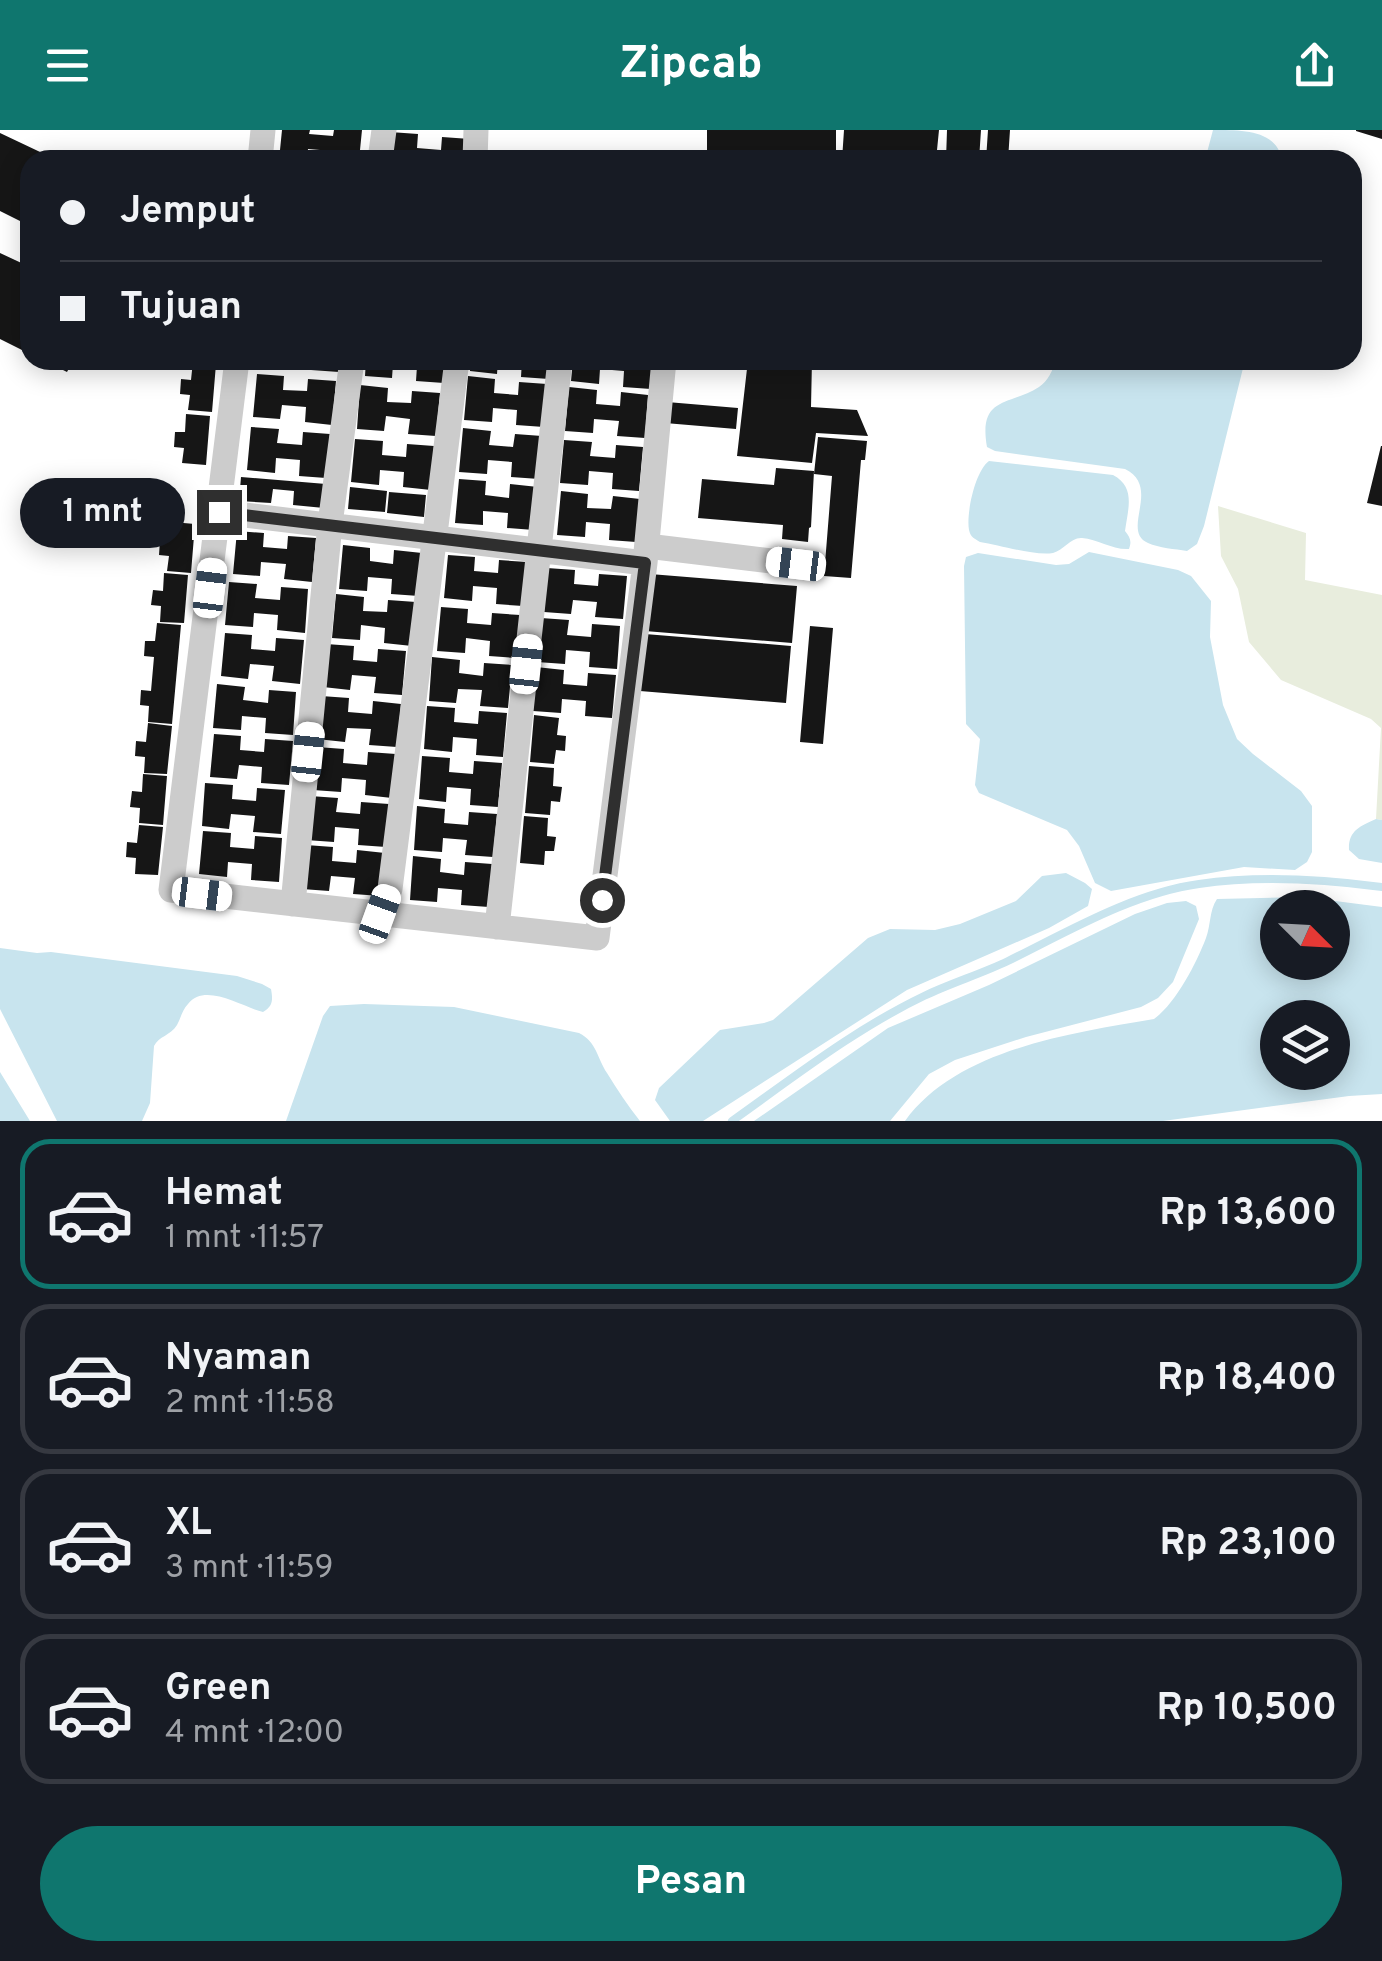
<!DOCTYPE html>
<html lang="id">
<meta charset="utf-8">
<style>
body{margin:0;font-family:Overpass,sans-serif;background:#20242c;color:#f1f3f6;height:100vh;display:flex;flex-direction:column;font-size:38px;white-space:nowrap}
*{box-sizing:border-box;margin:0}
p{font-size:32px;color:#9ea1a6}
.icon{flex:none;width:55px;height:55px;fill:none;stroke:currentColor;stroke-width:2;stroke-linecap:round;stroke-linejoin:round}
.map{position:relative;height:991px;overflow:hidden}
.drawer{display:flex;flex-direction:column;background:#171b24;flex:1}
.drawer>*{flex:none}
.guide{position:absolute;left:20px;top:20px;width:1342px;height:220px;border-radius:30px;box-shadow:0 5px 25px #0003;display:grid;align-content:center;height:220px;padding:0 40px;background:#171b24}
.needle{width:65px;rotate:114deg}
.fabs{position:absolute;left:1260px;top:760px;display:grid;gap:20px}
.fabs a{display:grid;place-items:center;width:90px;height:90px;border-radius:50%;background:#171b24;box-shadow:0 5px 25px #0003;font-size:50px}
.end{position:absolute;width:45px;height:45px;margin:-22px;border:12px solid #2f2f2f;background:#fff;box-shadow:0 0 0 5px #fff}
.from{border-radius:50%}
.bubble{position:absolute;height:70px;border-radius:35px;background:#171b24;box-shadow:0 5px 25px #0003;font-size:32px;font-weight:700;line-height:70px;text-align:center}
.car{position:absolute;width:30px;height:60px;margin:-30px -15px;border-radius:12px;box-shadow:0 0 8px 2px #0007;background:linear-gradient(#fff 24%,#345 0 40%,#fff 0 76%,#345 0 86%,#fff 0)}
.guide b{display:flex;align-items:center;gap:35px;height:95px;font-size:38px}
.guide b+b{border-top:2px solid #363941}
.guide i{width:25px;height:25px;background:#f1f3f6}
ul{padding:18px 0 0;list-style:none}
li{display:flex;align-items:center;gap:30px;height:150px;margin:0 20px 15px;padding:0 20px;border:5px solid #363941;border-radius:30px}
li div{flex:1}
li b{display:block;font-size:38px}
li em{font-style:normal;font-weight:700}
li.current{border-color:#0f766e}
li>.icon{width:90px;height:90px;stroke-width:1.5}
.cta{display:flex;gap:20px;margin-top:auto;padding:20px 40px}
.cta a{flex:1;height:115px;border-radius:60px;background:#0f766e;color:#fff;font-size:40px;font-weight:700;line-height:115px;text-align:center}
header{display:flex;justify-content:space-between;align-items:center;height:130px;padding:0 40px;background:#0f766e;color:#fff;font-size:45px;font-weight:700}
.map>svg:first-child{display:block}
.green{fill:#e8eddd}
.water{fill:#c8e4ee;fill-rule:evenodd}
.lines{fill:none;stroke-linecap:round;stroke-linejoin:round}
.stream{stroke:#c8e4ee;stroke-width:8}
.building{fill:#161616}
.minor{stroke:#ccc;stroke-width:25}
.route{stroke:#2f2f2f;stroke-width:12}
</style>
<header><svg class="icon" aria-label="menu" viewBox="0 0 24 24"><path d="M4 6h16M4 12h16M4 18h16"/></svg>Zipcab<svg class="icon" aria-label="share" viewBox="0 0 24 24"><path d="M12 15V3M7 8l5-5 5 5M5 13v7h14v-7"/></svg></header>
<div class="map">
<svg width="1382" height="991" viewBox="0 0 1382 991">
<rect width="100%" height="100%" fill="#fff"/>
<!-- green -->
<path class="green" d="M1218,376L1306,403L1305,450L1382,465V690L1376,689L1381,598L1371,589L1281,550L1249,512L1238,459L1221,426Z"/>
<!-- water -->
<path class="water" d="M1213,0C1243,0 1277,0 1282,30H1205Z
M1056,230H1245L1204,396L1197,414L1187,421C1175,419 1159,418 1148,413C1120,401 1162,357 1125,339L995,321L987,317C978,266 1009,276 1039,257C1048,251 1053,240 1056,230Z
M989,331L1113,345C1136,357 1128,379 1125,401C1130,407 1132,411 1129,419C1112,420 1098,409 1082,408C1071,407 1064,420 1053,423C1034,426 1000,415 980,412C974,408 971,408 969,400C966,384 975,341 989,331Z
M1089,422L1178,440L1191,446L1211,471L1210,507L1223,575L1237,609L1253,624L1301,661L1312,676V722L1307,732L1295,740L1244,737L1111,761L1095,753L1079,716L1067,700L979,663L975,655L980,609L966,594L964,436L966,427L978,423L1056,435L1069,434Z
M1376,689L1382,690V733L1359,729L1349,720C1348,701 1360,696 1376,689Z
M1066,743L1085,753L1092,759L1088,776L1049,798L907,860L703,991H670L655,970L659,958L720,900L764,893L773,890L868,808L890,799L935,800L960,794L1016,771L1042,746Z
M1304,767L1382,777V964L1349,966L1163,991H905C957,919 1072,903 1154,889C1176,873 1196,834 1206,808C1211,795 1209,781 1217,769ZM1278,778H1332V832H1278ZM1278,888H1332V942H1278Z
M1186,771L1196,776L1199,789L1173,852L1158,868L1141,877L1026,907L955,930L929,944L890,991H754L888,898L989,855L1135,784L1167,773Z
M0,818L37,823L51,822L237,846L262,854L271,859C273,870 273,876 263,882C242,877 205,852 188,874C182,880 181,888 177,895C170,906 159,906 154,916L150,973L142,991H57L0,879Z
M364,874L454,877L579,903C597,912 597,928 607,943C617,959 628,976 640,991H286L323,886L330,876Z
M0,942L30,991H0Z"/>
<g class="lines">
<!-- stream -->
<path class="stream" d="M732,991C794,947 855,899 924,866C951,853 981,844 1008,831C1067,802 1133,763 1199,754C1259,745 1322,749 1382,757"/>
</g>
<!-- building -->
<path class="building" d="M282,0H310L309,4L333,6L334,0H362L359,30H331L332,21L308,19L307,30H279Z
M707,0H836V30H707Z
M844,0H939L936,30H842Z
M947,0H981L979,30H946Z
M988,0H1010L1008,30H986Z
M1356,0H1382V9L1356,1Z
M390,2L418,4L417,18L441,20L442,7L470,9L468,30H388Z
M0,3L57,30H30V96L0,81Z
M498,22L568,27V30H497Z
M0,123L30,137V224L0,209Z
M43,230H73L67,242Z
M259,230H288L287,237L259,234Z
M312,230H340L339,242L311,240Z
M366,230H446L444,253L416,251L417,236L393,234L392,248L365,246Z
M470,230H498L497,244L470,241Z
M522,230H550L549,249L521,247Z
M573,230H653L651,259L623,257L624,241L600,239L599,254L571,251Z
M748,230H812L811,277L857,280L868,306L816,303L812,333L737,326Z
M193,231L216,234L212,282L188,280L190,265L180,264L181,249L191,250Z
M257,244L284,246L283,260L307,261L308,249L336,251L332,295L305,292L306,277L282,275L280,289L253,287Z
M468,246L495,249L494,263L518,265L519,252L547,254L544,297L516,295L517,280L493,278L492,292L464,290Z
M360,255L388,258L387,272L411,273L412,261L440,263L436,306L408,304L410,289L386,286L384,301L357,299Z
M569,257L597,260L596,274L620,276L621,262L648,265L645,308L617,306L619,291L594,289L593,303L565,301Z
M667,272L738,278L736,299L665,293Z
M186,284L210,286L206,335L182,333L184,318L174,317L175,302H185Z
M251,297L279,299L277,313L302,315L303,302L330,304L326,348L299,346L300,330L276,328L275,343L247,340Z
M463,298L491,301L489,315L513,317L515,304L542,306L539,349L511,347L512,332L488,330L487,344L459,342Z
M818,307L867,311L865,330H861L851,448L824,446L832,346L814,344Z
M355,309L383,311L382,325L406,327L407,314L434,316L431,360L403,357L404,342L380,340L379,355L351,352Z
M564,310L592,312L590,326L615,328L616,315L643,317L639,361L612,359L613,343L589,341L588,355L560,353Z
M1381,316H1382V376L1367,373Z
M776,338L814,341L811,397L809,398L808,412L782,409L783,395L698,388L702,349L774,355Z
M241,347L326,354L324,378L293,375L294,361L273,359L271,373L239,371Z
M459,349L486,351L485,365L509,368L510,354L538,357L534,400L507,398L508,383L483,381V395L455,393Z
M350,357L387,361L385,382L348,379Z
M561,361L588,364L587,378L611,379L613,366L640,369L636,412L609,410L610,394L586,392L585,407L557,405Z
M389,362L426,365L424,387L387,383Z
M172,392L195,394L191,443L167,441L169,426L159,425L160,410L170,411Z
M237,401L264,403L263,417L287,419L288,406L316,408L312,452L284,449L286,434L261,432L260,446L233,444Z
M343,415L370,418V431L393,434L394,420L422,423L419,466L391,464L392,449L368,447L367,461L339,459Z
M448,425L475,427L474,441L498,443L499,430L527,432L523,476L496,474L497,458L473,456L472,471L444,468Z
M547,438L575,440L574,454L598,456L599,444L627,446L623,489L595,487L597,472L573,470L571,484L544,482Z
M164,443L188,445L184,493L160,492L161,476L151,475L153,460L163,461Z
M650,444L797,456L792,513L645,501Z
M229,452L257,454L255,468L280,470L281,457L308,459L305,503L277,500L278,485L254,483L253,497L225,495Z
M336,464L364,467L363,481L387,482L388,470L416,472L412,516L384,513L385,498L361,495L360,510L332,508Z
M441,477L468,479L467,493L491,495L492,483L520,485L516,528L489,526L490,511L466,508L465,523L437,521Z
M541,488L569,490L567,505L591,507L592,494L620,496L617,539L589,537L590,522L566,520L565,534L537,532Z
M157,493L181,495L172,594L148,592L149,576L140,575L141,560L151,561L154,527L144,526L145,511H155Z
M810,496L833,498L823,614L800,612Z
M225,503L252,505L251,519L275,521L276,508L304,510L300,554L272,551L274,536L250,534L248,549L221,546Z
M645,504L791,516L786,573L640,561Z
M326,514L354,516L353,530L377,532L378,519L406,521L402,565L374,563L376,547L352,545L350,560L323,557Z
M432,527L460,530L459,543L483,546L484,533L512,535L508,578L480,576L482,560L458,559L456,573L429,571Z
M536,537L564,540L563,554L587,556L588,543L616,545L612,588L585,586L586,571L562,569L561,583L533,581Z
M217,554L245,557L243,570L268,573L269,560L296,562L293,605L265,603L266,588L242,586L241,600L213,598Z
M321,566L349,568L348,582L372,584L373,571L401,574L397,617L369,615L371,599L347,598L345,612L317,609Z
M427,576L455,578L454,592L478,594L479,581L507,583L503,627L476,625L477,609L453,607L452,622L424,619Z
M534,585L559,588L557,605L566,606L565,621L556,620L554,634L530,632Z
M148,593L172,596L167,644L144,643L145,627L135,626L136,611L146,612Z
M214,604L241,606L240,620L264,622L265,609L293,611L289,655L261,653L262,637L239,635L237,649L210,647Z
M317,617L344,619L343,633L367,635L368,622L396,624L392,668L365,665L366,650L342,648L341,662L313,660Z
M422,626L450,628L449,642L473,644L474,631L502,633L498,677L470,675L471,659L447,657L446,672L419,669Z
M529,636L554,638L553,656L562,657L560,672L551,671L550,685L525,683Z
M143,644L167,646L163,695L139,693L140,678L130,677L132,661L142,662Z
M205,653L233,655L232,669L256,671L257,658L285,660L281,704L253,702L255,686L231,684L229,699L202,696Z
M310,666L338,668L336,682L360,684L361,672L389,674L386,717L358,715L359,699L335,697L334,712L306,710Z
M417,676L445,679L444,693L468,695L469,682L497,684L493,727L465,725L467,710L443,708L442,722L414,720Z
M524,686L548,688L547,706L556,707L554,721H545L544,735L520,733Z
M139,695L163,697L158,745L135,744L136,728L126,727L127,712L137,713Z
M203,701L231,703L230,717L254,719L255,706L282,708L279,752L251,750L252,734L228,732L227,747L199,744Z
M306,715L333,717L332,731L356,733L357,720L385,723L381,766L353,764L355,748L331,746L329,761L302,759Z
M413,726L441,729L440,742L464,745L465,732L492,734L489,777L461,775L462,760L438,758L437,772L410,770Z"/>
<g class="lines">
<!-- minor -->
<path class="minor" d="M260,30L263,0
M380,30L384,0
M475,30L476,0
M237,230L171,760L597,808L645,433L664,230
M219,382L645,433
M647,416L796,434
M293,774L330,394L352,230
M380,784L390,759L457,230
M497,797L560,230"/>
</g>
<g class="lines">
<!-- route -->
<path class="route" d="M219,382L645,433L602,770"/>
</g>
</svg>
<div class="fabs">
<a><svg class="needle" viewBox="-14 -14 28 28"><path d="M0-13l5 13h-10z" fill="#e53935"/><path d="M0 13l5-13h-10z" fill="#9ea1a6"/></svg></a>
<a><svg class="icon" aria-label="layers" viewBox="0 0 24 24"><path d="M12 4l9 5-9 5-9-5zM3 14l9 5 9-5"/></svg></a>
</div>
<i class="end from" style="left:602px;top:770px"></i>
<i class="end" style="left:219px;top:382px"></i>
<div class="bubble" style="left:20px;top:348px;width:165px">1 mnt</div>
<i class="car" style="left:796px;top:434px;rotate:277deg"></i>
<i class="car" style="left:210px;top:458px;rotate:7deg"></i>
<i class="car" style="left:526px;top:534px;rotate:6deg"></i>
<i class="car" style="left:308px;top:622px;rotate:6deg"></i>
<i class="car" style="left:202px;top:764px;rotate:97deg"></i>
<i class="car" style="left:380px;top:784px;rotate:20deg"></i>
<div class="guide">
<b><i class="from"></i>Jemput</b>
<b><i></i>Tujuan</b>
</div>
</div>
<section class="drawer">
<ul>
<li class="current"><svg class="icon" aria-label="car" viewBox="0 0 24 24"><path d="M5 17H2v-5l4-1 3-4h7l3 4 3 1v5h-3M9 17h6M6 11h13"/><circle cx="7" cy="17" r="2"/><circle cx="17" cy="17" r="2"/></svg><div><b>Hemat</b><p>1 mnt · 11:57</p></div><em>Rp 13,600</em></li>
<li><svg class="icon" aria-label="car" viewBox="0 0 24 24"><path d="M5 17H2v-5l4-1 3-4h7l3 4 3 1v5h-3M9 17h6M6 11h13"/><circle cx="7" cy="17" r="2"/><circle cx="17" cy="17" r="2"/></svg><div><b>Nyaman</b><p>2 mnt · 11:58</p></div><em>Rp 18,400</em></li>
<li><svg class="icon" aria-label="car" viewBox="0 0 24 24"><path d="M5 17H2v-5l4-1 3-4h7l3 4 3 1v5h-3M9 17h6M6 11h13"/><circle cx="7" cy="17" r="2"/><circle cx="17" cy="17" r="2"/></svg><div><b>XL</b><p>3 mnt · 11:59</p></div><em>Rp 23,100</em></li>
<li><svg class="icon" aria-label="car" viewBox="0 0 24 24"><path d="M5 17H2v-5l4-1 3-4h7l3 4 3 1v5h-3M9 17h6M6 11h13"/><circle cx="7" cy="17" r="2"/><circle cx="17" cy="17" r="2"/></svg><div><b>Green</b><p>4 mnt · 12:00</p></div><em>Rp 10,500</em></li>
</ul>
<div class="cta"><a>Pesan</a></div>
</section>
